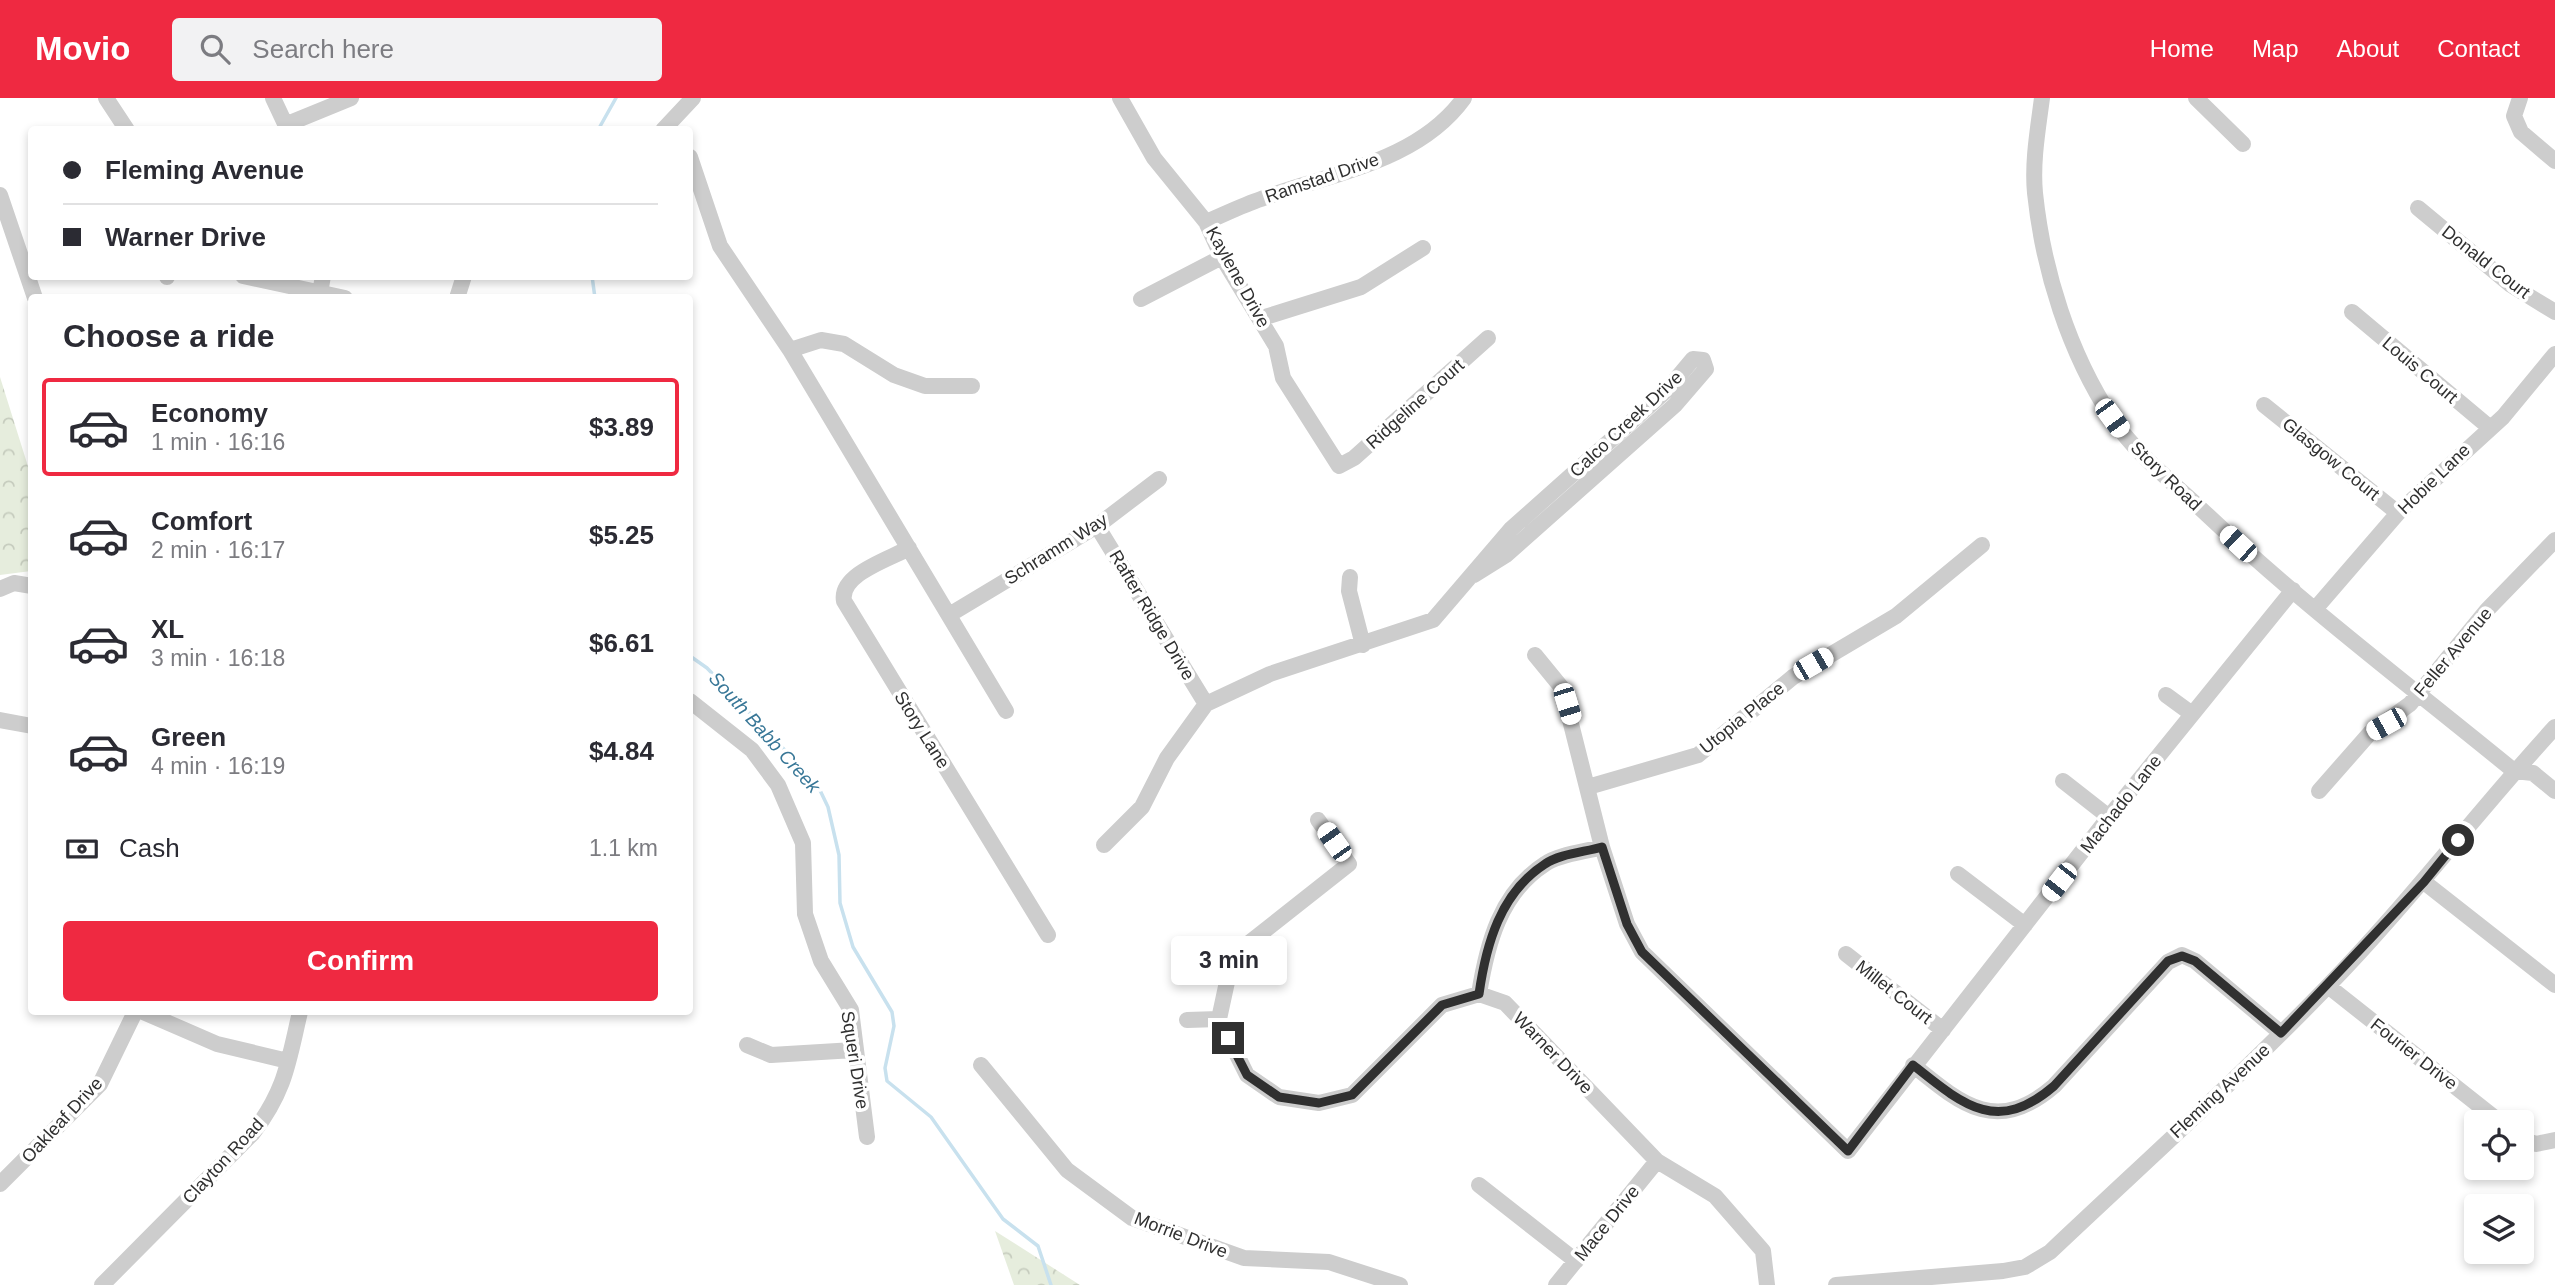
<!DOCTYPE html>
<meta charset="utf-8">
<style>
body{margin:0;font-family:Arial,sans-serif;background:#f2f2f3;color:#2b2b33;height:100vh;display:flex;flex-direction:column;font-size:26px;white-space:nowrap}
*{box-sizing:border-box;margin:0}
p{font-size:23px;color:#7c7c81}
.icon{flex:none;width:38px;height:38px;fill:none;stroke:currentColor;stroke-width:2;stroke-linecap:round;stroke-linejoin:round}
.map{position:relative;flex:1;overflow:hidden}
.sheet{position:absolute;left:28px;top:196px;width:665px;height:721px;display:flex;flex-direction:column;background:#fff;border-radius:7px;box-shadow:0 4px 10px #0003}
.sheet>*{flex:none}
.guide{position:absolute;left:28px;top:28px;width:665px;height:154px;border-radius:7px;box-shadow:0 4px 10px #0003;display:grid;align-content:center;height:154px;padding:0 35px;background:#fff}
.fabs{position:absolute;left:2464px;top:1012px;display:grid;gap:14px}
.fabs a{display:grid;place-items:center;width:70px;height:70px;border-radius:7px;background:#fff;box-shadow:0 4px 10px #0003;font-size:35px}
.end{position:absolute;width:32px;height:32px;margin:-16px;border:9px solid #303030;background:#fff;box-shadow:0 0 0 4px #fff}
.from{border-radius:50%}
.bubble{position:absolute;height:49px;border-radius:7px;background:#fff;box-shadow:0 4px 10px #0003;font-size:23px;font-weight:600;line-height:49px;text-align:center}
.car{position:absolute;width:21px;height:42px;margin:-21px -10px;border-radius:9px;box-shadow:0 0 5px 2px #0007;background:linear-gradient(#fff 24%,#345 0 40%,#fff 0 76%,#345 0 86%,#fff 0)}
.guide b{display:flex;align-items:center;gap:24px;height:66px;font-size:26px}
.guide b+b{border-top:2px solid #e1e1e2}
.guide i{width:18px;height:18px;background:#2b2b33}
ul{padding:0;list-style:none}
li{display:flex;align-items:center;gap:21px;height:98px;margin:0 14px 10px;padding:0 21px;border:4px solid transparent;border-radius:7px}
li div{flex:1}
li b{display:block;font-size:26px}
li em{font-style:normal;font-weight:600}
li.current{border-color:#ef2941}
li>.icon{width:63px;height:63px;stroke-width:1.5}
h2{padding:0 35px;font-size:32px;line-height:84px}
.pay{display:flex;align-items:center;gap:18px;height:77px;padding:0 35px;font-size:26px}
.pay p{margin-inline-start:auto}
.cta{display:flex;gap:14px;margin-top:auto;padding:14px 35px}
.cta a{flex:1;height:80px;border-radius:7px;background:#ef2941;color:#fff;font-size:28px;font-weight:600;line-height:80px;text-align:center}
header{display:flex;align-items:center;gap:42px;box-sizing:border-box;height:98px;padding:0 35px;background:#ef2941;color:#fff}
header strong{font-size:33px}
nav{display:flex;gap:38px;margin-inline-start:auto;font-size:24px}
.search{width:490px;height:63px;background:#f2f2f3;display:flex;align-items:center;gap:18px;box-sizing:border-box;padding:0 24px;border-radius:7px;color:#7c7c81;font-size:26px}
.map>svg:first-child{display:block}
.forest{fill:url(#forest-crowns)}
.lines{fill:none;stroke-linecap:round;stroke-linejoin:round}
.stream{stroke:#c8e1ee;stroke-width:3.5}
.minor{stroke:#cdcdcd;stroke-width:16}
.route{stroke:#303030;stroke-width:9}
.labels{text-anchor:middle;stroke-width:7;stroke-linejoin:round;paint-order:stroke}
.street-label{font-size:18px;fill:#303030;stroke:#fff}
.water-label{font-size:19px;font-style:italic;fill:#387797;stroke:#fff}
</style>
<header>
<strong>Movio</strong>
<div class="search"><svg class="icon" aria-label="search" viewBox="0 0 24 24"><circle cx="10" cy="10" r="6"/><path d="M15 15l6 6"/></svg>Search here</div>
<nav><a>Home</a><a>Map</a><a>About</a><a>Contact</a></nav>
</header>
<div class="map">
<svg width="2555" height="1187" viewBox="0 0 2555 1187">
<defs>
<pattern id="forest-crowns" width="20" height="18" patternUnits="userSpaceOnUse" patternTransform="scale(1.75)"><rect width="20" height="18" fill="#e6eddd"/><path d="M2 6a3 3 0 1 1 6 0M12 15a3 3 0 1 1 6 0" fill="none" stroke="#c6ccbe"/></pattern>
</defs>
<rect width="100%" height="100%" fill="#fff"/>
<!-- forest -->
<path class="forest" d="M0,279L31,378V473L0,477Z
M995,1133L1080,1187H1014Z"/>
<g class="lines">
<!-- stream -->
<path class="stream" d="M598,32L616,0
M592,178L595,200
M690,558L707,570L817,686L828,709L839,757L840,805L853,849L892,914L894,928L885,970L887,983L931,1019L1003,1121L1038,1148L1051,1187"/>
<!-- minor -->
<path class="minor" d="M106,0L127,32
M273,0L288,32
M1120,0L1154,60L1206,124L1222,159L1276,248L1283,280L1339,368L1354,360L1488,240
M2042,0C2038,31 2032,64 2035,95C2043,172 2069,255 2112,320C2135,355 2170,382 2201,411C2299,504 2409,587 2514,673
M2196,0L2243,46
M2520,0L2514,18L2521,34L2555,63
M285,27L351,0
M663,32L693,0
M690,59L720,148L790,252L1006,613
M0,97L35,200
M2418,110L2511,187L2555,214
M1206,124C1225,116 1243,107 1261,101C1331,75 1418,64 1464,0
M243,178L345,200
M167,179V178
M319,200L323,178
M457,200L464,178
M1141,201L1222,159
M2352,214L2489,329
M1262,220L1361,189L1423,150
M790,252L821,242L844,246L894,277L925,288H972
M2264,307L2398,415
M1097,428L1206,606
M909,450C890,461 839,476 844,503L1048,837
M1350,479L1349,493L1363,547
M0,491L14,485L32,488
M2316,510L2398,415L2503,319L2555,256
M949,517L1097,428L1159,381
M1535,557L1562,590L1602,749L1627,826L1642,854L1848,1053L2109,719L2293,492
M2166,597L2192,616
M690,603L752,652L778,687L803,745L805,816L821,863L851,912L867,1039
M0,622L32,628
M2514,673L2533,675L2555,693
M2063,683L2109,719
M1588,689L1698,657L1793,579L1896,518L1982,447
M2319,693L2370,635L2410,606L2487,512L2555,442
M1318,722L1349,766L1249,845L1230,870L1219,921L1247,977L1279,999L1319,1005L1352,997L1442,907L1479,896L1505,905L1657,1063L1715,1098L1763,1153L1767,1187
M1104,747L1142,709L1167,660L1206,606L1270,576L1433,522L1511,431L1667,292L1693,261L1703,262L1706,271L1675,307L1506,457L1474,477
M1958,776L2025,827
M2424,784L2555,887
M1846,856L1943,932
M2328,888L2500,1024
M1479,896C1487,846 1500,795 1545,766C1559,756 1585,754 1602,749
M143,914L217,946L288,963
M1187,922L1219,921
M747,947L771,957L854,952
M981,967L1067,1072L1132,1120L1244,1160L1329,1164L1400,1187
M1913,967C1962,1007 1997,1037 2054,988L2168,864L2182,857L2195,863L2281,935
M2522,1041L2536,1046L2555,1042
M0,1086L100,986L135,914
M1479,1087L1576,1163
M102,1187L253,1035C286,991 288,965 300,914
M1556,1187L1657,1063
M1836,1187L2003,1173L2025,1169L2050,1154C2143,1066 2238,981 2327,889C2408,806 2477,714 2555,629"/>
</g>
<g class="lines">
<!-- route -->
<path class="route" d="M1228,940L1247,977L1279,999L1319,1005L1352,997L1442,907L1479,896C1486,847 1500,795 1545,766C1559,756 1585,754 1602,749L1627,826L1642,854L1848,1053L1913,967C1963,1007 1997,1037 2054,988L2168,863L2182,858L2195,863L2281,935L2424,784L2458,742"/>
</g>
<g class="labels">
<!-- street labels -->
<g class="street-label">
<text transform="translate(1322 80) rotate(-19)" y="6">Ramstad Drive</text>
<text transform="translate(2486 164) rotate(38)" y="6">Donald Court</text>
<text transform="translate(1238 179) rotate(61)" y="6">Kaylene Drive</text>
<text transform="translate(2420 272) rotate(40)" y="6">Louis Court</text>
<text transform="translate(1415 306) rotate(-42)" y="6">Ridgeline Court</text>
<text transform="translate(1626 326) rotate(-43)" y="6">Calco Creek Drive</text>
<text transform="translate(2331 361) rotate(39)" y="6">Glasgow Court</text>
<text transform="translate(2166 378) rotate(44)" y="6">Story Road</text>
<text transform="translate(2434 381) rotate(-44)" y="6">Hobie Lane</text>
<text transform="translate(1056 451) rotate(-32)" y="6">Schramm Way</text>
<text transform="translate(1152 517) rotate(59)" y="6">Rafter Ridge Drive</text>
<text transform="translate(2453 554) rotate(-50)" y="6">Feller Avenue</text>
<text transform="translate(1742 620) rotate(-39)" y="6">Utopia Place</text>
<text transform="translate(922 632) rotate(58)" y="6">Story Lane</text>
<text transform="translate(2121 706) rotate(-52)" y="6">Machado Lane</text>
<text transform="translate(1894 894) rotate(38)" y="6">Millet Court</text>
<text transform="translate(1553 955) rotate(46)" y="6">Warner Drive</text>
<text transform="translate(2414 956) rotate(38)" y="6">Fourier Drive</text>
<text transform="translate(855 962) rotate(81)" y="6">Squeri Drive</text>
<text transform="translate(2220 993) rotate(-43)" y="6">Fleming Avenue</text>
<text transform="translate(62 1022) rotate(-47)" y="6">Oakleaf Drive</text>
<text transform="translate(223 1063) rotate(-47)" y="6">Clayton Road</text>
<text transform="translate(1607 1125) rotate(-51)" y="6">Mace Drive</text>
<text transform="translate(1181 1137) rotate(21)" y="6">Morrie Drive</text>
</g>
<!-- water labels -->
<g class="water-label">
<text transform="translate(765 634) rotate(48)" y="7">South Babb Creek</text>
</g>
</g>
</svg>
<div class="fabs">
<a><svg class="icon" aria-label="locate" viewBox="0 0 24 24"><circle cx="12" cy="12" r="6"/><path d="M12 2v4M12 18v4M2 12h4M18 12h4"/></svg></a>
<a><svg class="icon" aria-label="layers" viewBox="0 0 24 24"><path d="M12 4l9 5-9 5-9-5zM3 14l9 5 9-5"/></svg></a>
</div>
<i class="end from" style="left:2458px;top:742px"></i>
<i class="end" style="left:1228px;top:940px"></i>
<div class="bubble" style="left:1171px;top:838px;width:116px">3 min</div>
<i class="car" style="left:2112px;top:320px;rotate:144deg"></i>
<i class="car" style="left:2238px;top:446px;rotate:313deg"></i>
<i class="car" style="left:1813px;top:566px;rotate:60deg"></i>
<i class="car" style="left:1567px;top:606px;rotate:163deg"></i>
<i class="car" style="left:2386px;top:626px;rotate:241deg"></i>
<i class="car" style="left:1334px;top:744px;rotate:325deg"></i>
<i class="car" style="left:2059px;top:784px;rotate:218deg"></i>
<div class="guide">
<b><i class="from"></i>Fleming Avenue</b>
<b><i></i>Warner Drive</b>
</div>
<section class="sheet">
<h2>Choose a ride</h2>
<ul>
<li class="current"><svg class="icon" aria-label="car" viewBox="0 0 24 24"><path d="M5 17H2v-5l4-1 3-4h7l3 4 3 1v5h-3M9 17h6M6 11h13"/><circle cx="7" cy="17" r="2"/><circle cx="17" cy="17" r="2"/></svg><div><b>Economy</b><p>1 min · 16:16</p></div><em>$3.89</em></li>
<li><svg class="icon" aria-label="car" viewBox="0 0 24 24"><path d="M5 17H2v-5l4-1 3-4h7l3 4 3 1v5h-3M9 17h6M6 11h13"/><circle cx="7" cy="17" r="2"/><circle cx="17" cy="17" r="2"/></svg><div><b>Comfort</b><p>2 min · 16:17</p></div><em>$5.25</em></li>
<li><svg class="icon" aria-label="car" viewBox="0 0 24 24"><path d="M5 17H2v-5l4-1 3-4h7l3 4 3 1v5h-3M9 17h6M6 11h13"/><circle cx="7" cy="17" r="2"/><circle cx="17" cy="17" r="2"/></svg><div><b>XL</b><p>3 min · 16:18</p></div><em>$6.61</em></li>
<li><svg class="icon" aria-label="car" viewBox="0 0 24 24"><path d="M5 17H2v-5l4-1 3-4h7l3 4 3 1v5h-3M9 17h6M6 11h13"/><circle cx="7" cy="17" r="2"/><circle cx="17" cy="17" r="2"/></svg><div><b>Green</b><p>4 min · 16:19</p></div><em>$4.84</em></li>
</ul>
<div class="pay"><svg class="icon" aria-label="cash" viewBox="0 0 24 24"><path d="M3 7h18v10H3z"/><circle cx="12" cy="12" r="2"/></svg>Cash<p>1.1 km</p></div>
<div class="cta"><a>Confirm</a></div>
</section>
</div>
